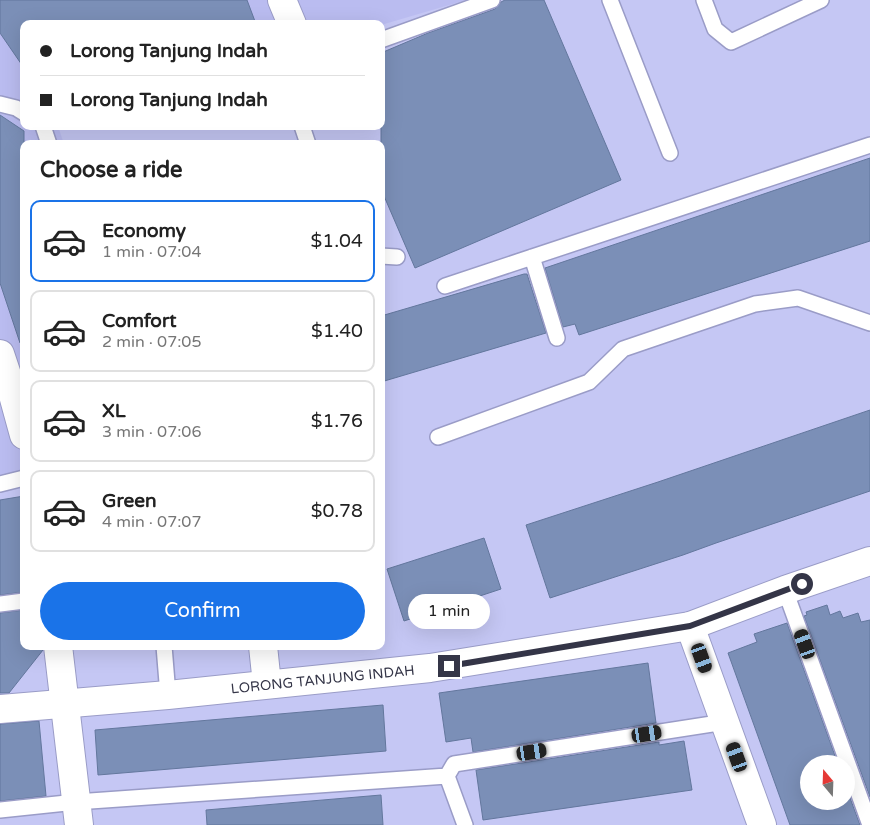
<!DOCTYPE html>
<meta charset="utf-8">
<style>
body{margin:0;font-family:"Varela Round",sans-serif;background:#f2f2f2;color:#222;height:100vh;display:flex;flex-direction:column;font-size:19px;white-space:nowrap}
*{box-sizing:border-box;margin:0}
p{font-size:16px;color:#767676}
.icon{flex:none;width:28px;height:28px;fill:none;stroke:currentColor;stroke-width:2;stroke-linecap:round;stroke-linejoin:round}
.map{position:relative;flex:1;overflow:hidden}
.details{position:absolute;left:20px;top:140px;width:365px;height:510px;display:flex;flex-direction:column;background:#fff;border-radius:10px;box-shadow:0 5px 20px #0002}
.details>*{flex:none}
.top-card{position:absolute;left:20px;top:20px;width:365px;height:110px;border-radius:10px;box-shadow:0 5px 20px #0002;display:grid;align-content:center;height:110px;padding:0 20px;background:#fff}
.needle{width:32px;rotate:341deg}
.buttons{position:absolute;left:800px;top:755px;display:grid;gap:10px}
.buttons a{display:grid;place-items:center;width:55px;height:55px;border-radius:50%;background:#fff;box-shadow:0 5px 20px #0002;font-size:25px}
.end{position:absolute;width:22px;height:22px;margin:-11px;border:6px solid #343547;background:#fff;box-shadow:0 0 0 2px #fff}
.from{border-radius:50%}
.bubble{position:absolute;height:35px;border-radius:18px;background:#fff;box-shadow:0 5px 20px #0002;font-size:16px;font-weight:600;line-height:35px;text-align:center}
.car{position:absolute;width:15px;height:30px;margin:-15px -8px;border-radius:6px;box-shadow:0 0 4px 1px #0007;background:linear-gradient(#222 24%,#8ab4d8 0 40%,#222 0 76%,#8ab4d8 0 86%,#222 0)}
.top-card b{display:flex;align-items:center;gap:18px;height:48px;font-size:19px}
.top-card b+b{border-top:1px solid #e0e0e0}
.top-card i{width:12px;height:12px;background:#222}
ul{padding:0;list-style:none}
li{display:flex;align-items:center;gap:15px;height:82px;margin:0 10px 8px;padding:0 10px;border:2px solid #e0e0e0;border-radius:10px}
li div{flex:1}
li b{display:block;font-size:19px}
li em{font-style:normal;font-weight:600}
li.active{border-color:#1a73e8}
li>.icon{width:45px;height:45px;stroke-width:1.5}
h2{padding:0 20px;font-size:22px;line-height:60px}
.primary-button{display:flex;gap:10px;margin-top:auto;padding:10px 20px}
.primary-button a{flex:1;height:58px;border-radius:30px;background:#1a73e8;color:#fff;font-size:20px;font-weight:600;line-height:58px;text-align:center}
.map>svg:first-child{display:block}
.built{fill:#babcf0}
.building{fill:#7b8fb7;stroke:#63779d}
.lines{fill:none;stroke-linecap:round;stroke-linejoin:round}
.service-casing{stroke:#9a9cc7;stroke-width:18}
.minor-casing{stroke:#9a9cc7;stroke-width:30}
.service{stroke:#fff;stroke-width:15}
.minor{stroke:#fff;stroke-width:28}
.route{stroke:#343547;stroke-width:6}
.labels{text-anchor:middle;stroke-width:4.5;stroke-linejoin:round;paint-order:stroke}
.street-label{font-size:14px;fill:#343547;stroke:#c5c7f4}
</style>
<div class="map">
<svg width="870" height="825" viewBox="0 0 870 825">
<rect width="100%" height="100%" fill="#c5c7f4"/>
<!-- built -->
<path class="built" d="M0,0H466L381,25V24H24V126H58L64,144H24V379L10,384L24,435V478L0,484Z"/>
<!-- building -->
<path class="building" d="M0,0H247L256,24H24V68L0,33Z
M505,0H544L621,180L415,268L381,189V53L428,33L495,9L501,2Z
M0,115L24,131V343H20L0,283Z
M870,158V241L579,335L575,324L563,327L545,268Z
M524,274H527L546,333L381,382V316Z
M870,410V491L716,543L683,555L550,598L526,525L658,482Z
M24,496V592L0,595V500Z
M484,538L501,589L404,621L387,569Z
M827,605L830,615L840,611L843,618L858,613L861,622L870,620V797L804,616L807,615L806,612Z
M24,610V646H43V650L9,693H0V613Z
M787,623L838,764H809V801H846V787L860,825H790L728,653L757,642L754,634Z
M648,663L656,723L473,752L471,738L446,742L439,693Z
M383,705L386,751L98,775L95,730Z
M39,721L46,796L0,801V724Z
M684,741L692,790L483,820L476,770L659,742V745Z
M381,795L383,825H207L206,810Z"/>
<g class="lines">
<!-- service casing -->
<g class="service-casing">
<path id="service" d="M610,0L670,153
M704,0L715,29L731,42L821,0
M381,40L492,0
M0,104L16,108L24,113
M43,126L49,144
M302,126L308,144
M381,256L397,257
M532,257L557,338
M445,286L870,145
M438,437L589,382L623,349L755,304L798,298L870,323
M0,484L24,478
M785,590L870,825
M0,604L24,601
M164,646L168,695
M447,776L454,764L725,722
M447,776L465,825
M0,810L76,802L447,776"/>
</g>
<!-- minor casing -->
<g class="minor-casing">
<g id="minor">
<path d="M282,0L292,24"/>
<path d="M0,354L10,384L24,435"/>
<path d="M690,626L762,825"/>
<path d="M58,646L79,825"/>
<path d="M263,646L267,684"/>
<path id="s1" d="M0,709L168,695L430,668L690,626L785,590L870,561"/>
</g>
</g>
<!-- service -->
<use href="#service" class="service"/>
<!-- minor -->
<use href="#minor" class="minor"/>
</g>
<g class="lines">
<!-- route -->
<path class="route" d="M449,666L690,626L802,584"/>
</g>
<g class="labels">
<!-- street labels -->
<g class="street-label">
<text dy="5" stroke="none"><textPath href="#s1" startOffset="324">LORONG TANJUNG INDAH</textPath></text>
</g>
</g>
</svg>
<div class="buttons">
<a><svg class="needle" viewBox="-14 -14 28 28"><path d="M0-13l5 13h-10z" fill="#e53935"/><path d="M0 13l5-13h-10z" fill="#767676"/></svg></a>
</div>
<i class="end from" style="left:802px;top:584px"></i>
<i class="end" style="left:449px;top:666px"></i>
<div class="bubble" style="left:408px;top:594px;width:82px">1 min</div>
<i class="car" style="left:805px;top:644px;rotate:340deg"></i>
<i class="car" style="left:702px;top:658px;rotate:160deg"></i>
<i class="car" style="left:647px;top:734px;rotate:81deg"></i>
<i class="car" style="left:532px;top:752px;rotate:81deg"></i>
<i class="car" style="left:737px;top:757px;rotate:340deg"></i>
<div class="top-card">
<b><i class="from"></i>Lorong Tanjung Indah</b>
<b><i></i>Lorong Tanjung Indah</b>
</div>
<section class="details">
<h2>Choose a ride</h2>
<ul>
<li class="active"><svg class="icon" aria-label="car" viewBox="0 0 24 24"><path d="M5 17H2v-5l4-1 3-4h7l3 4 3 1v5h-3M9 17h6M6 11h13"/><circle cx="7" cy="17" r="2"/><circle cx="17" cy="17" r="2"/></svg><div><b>Economy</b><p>1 min · 07:04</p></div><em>$1.04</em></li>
<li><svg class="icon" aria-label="car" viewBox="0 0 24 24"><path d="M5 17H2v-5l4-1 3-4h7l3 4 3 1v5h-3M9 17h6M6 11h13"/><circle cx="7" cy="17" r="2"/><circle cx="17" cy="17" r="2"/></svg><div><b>Comfort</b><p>2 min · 07:05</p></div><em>$1.40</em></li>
<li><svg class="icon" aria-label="car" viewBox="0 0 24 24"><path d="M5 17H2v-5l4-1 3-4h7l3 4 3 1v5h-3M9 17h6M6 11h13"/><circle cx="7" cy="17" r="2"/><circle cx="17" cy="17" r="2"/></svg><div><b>XL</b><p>3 min · 07:06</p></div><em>$1.76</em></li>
<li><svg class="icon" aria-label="car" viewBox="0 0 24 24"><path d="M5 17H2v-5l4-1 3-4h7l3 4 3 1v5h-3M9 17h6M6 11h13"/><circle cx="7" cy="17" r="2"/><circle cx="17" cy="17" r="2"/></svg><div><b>Green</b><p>4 min · 07:07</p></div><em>$0.78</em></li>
</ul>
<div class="primary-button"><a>Confirm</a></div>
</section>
</div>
